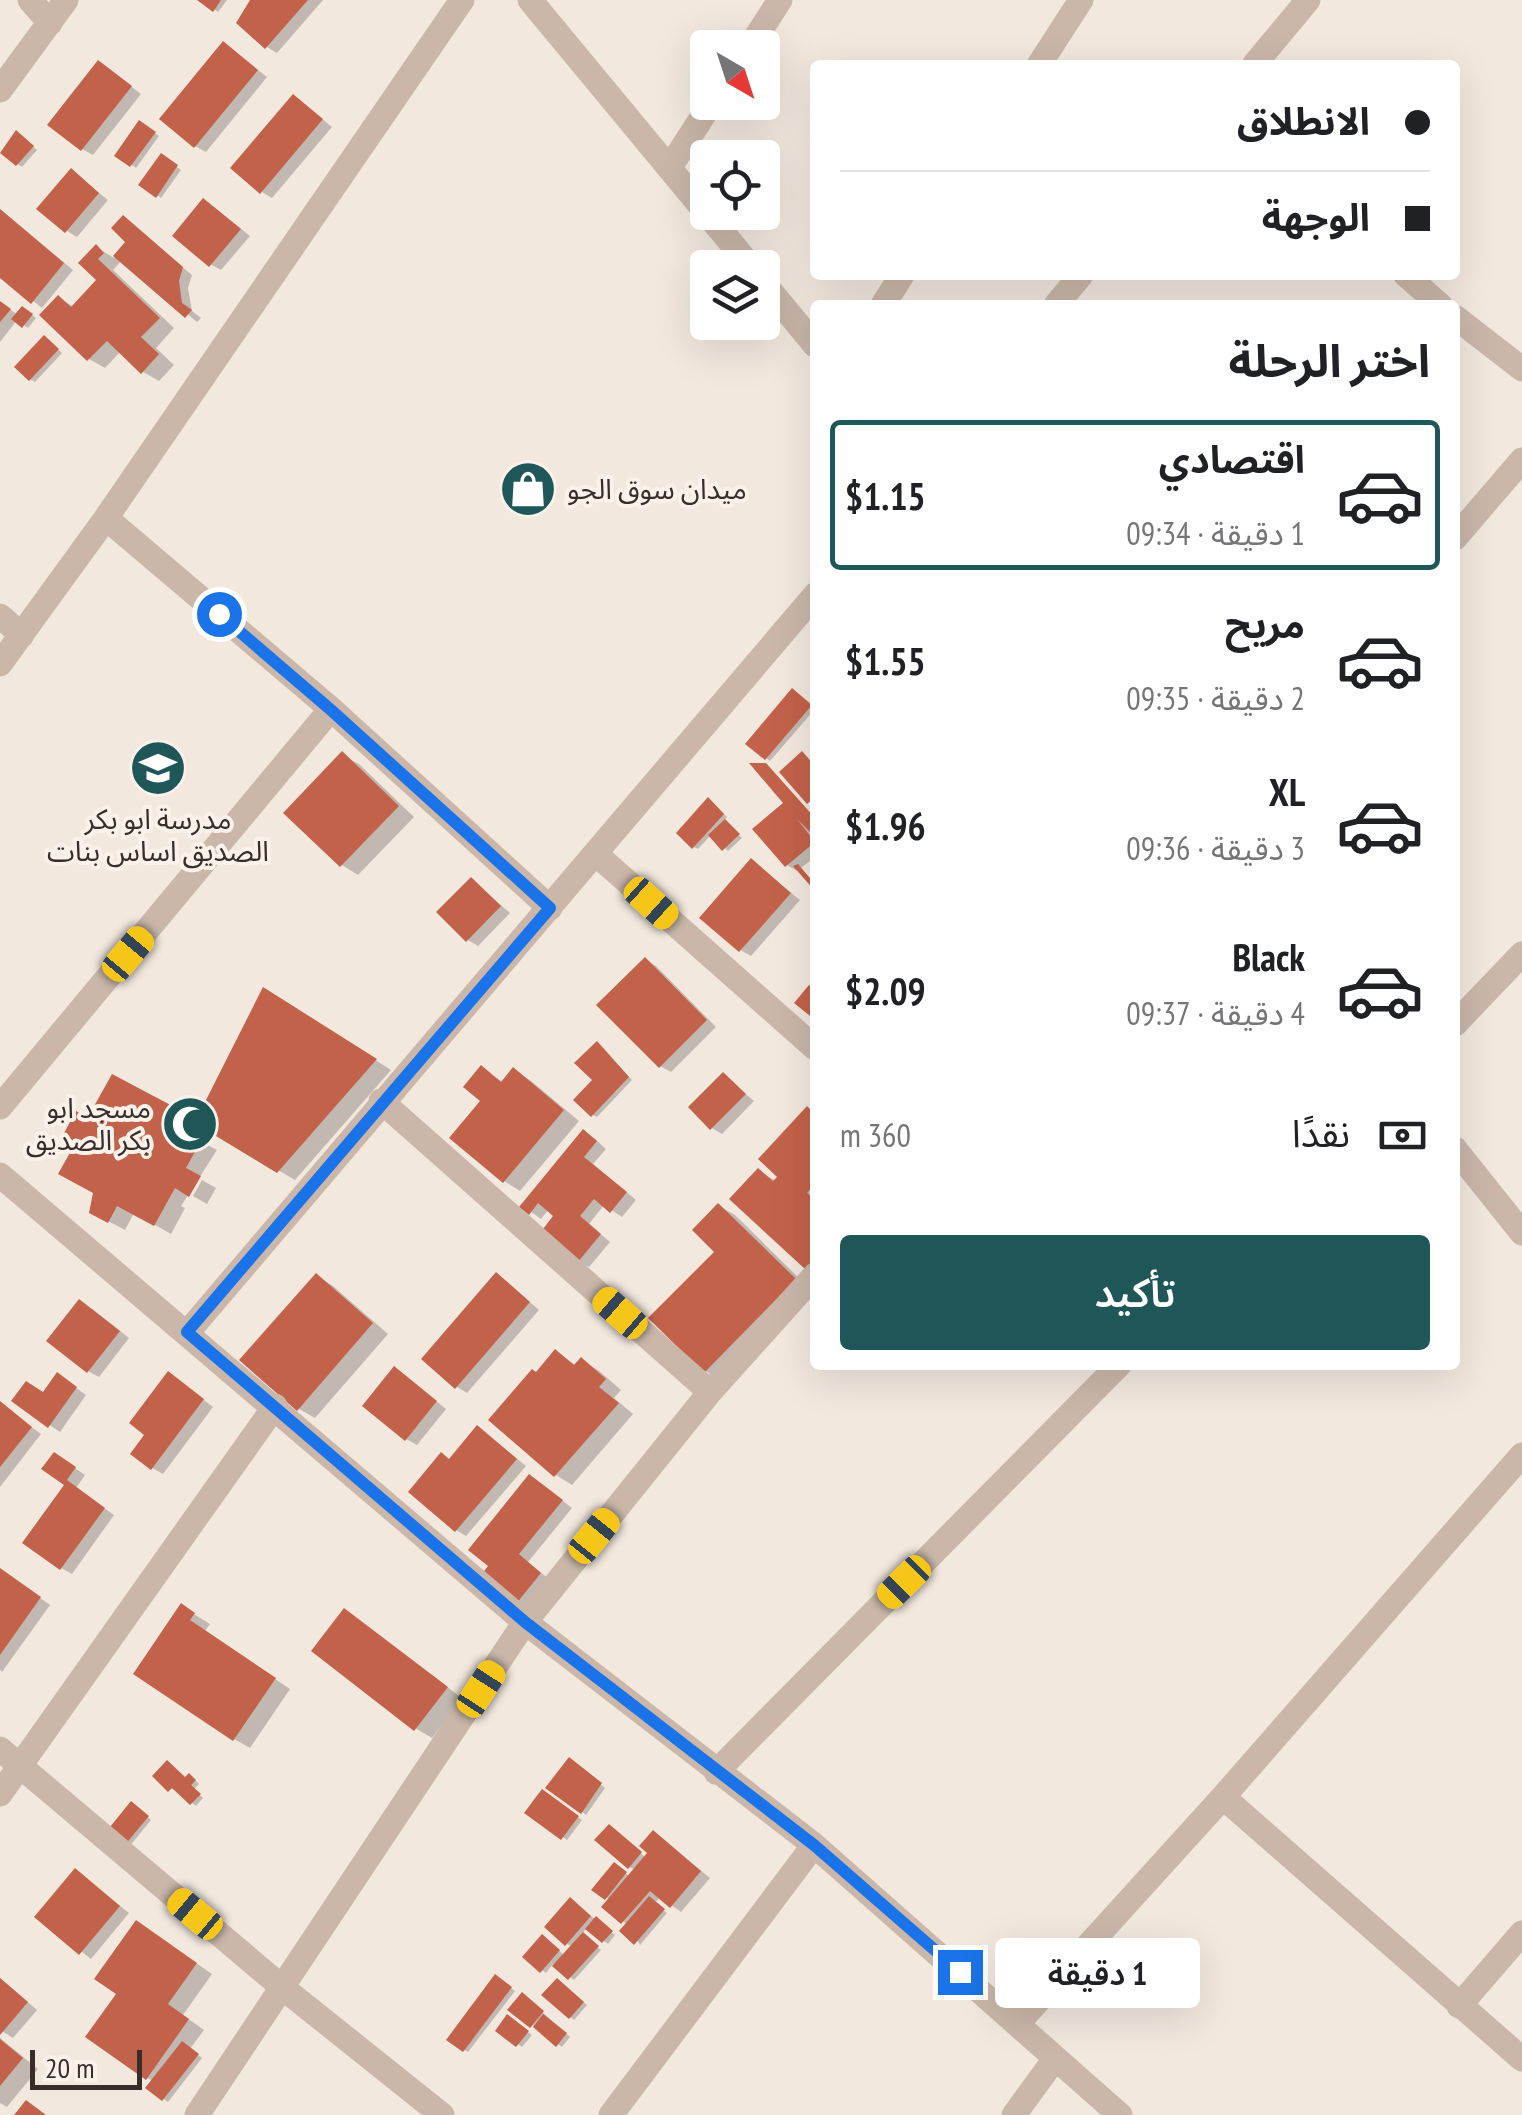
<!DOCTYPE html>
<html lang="ar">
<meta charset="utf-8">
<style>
body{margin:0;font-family:"PT Sans Narrow","Noto Sans Arabic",sans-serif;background:#f6f6f6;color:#202124;direction:rtl;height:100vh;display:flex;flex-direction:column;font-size:38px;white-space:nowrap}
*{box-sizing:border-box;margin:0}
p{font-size:32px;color:#757577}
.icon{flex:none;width:55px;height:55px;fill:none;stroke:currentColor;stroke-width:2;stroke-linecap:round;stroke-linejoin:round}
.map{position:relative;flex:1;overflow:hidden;direction:ltr}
.sheet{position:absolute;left:810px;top:300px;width:650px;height:1070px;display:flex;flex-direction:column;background:#fff;border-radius:10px;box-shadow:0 10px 40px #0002;direction:rtl}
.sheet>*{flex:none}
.hud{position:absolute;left:810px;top:60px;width:650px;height:220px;border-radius:10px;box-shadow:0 10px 40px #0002;direction:rtl;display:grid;align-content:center;height:220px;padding:0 30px;background:#fff}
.needle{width:65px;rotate:141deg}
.fabs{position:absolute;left:690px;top:30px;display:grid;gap:20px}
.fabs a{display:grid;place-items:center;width:90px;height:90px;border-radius:10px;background:#fff;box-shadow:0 10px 40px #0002;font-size:50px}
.scale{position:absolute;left:30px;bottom:25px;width:112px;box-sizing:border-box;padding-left:10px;border:5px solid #382d29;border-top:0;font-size:28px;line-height:35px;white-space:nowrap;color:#382d29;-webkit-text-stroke:8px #faf2ea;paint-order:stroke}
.end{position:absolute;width:45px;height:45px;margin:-22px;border:12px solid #1a73e8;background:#fff;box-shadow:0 0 0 5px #fff}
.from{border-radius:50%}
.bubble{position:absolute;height:70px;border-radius:10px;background:#fff;box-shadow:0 10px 40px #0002;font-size:32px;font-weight:600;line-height:70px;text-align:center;direction:rtl}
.car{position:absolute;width:30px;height:60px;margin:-30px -15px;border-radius:12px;box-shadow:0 0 8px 2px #0007;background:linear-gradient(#f5c518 24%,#345 0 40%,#f5c518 0 76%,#345 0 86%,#f5c518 0)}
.hud b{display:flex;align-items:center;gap:35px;height:95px;font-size:38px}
.hud b+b{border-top:2px solid #e0e0e0}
.hud i{width:25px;height:25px;background:#202124}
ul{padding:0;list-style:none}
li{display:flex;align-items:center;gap:30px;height:150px;margin:0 20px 15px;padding:0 10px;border:5px solid transparent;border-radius:10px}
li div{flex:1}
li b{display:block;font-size:38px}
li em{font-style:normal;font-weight:600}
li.on{border-color:#1f5759}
li>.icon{width:90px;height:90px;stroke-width:1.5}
h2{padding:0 30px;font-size:45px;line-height:120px}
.pay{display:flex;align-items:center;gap:25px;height:110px;padding:0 30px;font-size:38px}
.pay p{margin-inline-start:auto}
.action{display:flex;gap:20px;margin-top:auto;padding:20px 30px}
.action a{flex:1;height:115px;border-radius:10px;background:#1f5759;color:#fff;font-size:40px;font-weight:600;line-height:115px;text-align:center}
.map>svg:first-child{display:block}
.shadow{fill:#0003}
.building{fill:#c3624a}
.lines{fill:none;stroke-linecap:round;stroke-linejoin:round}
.street{stroke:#cab7aa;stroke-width:25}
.route{stroke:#1a73e8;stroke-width:12}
.labels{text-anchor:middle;stroke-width:8;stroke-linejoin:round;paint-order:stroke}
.poi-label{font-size:28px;fill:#382d29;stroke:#faf2ea;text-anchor:start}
</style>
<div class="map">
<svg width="1522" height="2115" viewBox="0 0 1522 2115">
<rect width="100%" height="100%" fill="#f2e8de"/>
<!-- shadow -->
<path class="shadow" d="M201,0H227L218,12Z
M253,0H323L277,53L267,47Z
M224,44L267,77L206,152L195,146Z
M109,69L141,94L93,155L82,149Z
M304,104L332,127L272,198L262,192Z
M140,123L159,136L136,168L117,155Z
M21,136L37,150L22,167L17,164Z
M162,156L181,170L161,198L142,184Z
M71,171L108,200L77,237L67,231Z
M214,207L250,236L221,270L210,264Z
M0,209L73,270L42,308L0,274Z
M123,218L192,275L188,288L192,311L201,318L197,322L122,260L113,270L174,328L156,348L174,365L159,381L143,372L121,351L105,368L89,359L59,298L74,307L99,280L96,247L114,258L129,242Z
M0,302L18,315L27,311L36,318L28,328L17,320L0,342Z
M48,340L62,353L35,382L30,379Z
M797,693L815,709L770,761L766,758Z
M342,755L359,764L414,817L358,875L342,865L287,812Z
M766,765L815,818V857L797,871L787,865L796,813Z
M713,803L727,817L724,821L742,838L728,851L711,835L698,849L694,847Z
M752,862L800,900L751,956L740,950Z
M472,880L510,913L478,946L468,940Z
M645,960L656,966L716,1027L671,1072L660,1066Z
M280,999L391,1070L295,1180L213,1132Z
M601,1046L632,1080L597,1117L593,1115Z
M481,1068L503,1082L513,1070L530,1080L579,1121L520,1191L504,1181L484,1101Z
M723,1075L754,1101L722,1134L712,1128Z
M807,1110L815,1114V1272L806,1267L758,1171L776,1181L781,1177Z
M89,1120H193L210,1129L202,1142L217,1150L181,1206L185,1208L171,1234L134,1213L125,1230L108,1221L96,1192Z
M594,1138L606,1149L593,1164L636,1200L622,1217L604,1205L589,1224L610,1242L589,1267L578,1261L557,1216L549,1209L541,1219L523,1206Z
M202,1180L216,1188L207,1204L193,1196Z
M719,1206L735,1215L811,1290L722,1381L705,1371Z
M316,1276L333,1286L388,1334L315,1418L299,1409Z
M507,1282L539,1310L467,1393L457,1387Z
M91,1308L129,1338L99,1377L88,1371Z
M556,1352L577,1366L581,1361L598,1370L621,1390L614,1398L633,1414L572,1485L556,1475L492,1419Z
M405,1376L446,1409L417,1445L406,1439Z
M179,1381L213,1407L163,1474L152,1468Z
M68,1382L86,1395L60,1432L15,1401L44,1395Z
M0,1404L41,1434L0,1487Z
M488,1435L526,1466L466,1536L456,1530L451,1460Z
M65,1461L85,1475L76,1488L114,1515L72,1574L61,1568L67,1485Z
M540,1483L572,1508L528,1562L550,1580L528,1608L484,1574Z
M0,1569L50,1605L2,1672L0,1670Z
M182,1607L210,1624L205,1631L290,1689L250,1748L234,1739Z
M345,1611L462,1698L432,1738L415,1728Z
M574,1763L605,1788L586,1815L549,1787Z
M155,1776L193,1778L199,1784L194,1789L203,1798L196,1806Z
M542,1793L582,1820L567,1840L528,1812Z
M136,1807L151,1820L120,1858Z
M614,1829L646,1858L654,1833L710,1878L681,1912L660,1897L655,1903L667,1913L640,1945L628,1925L605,1907L610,1900L595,1889L618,1867L630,1877L636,1870L629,1867Z
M76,1871L129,1913L91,1959L38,1917Z
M575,1903L615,1935L608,1944L587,1928L581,1934L601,1950L574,1980L553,1964L546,1973L542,1970L547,1940L565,1956L573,1947L567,1944Z
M153,1933L212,1974L183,2015L204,2030L190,2049L202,2058L168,2102L148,2088L153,2081L147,2078L119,1993Z
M0,1978L37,2010L13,2038L0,2030Z
M500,1979L515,1991L468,2052L449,2040Z
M562,1983L587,2005L574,2020L570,2017Z
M527,1998L570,2037L562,2047L511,2009Z
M508,2018L532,2035L522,2047L499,2031Z
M0,2038L38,2069L7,2107L0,2103Z"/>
<!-- building -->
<path class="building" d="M197,0H221L213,12Z
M250,0H308L265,49L236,23Z
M223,41L258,70L194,148L159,119Z
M98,60L132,86L81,151L47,125Z
M293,94L323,119L260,194L230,168Z
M139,120L156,132L130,167L114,156Z
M16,130L34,146L16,166L0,153Z
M161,153L178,165L156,198L138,185Z
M71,168L99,193L65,233L36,209Z
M203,198L241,229L209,267L172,236Z
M0,209L64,263L31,304L0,278Z
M123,215L183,267L179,281L182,303L192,310L185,318L113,256L125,242L111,228Z
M96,244L104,253L98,259L160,318L141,337L159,354L141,374L107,341L87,361L39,315L58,295L71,307L96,280L78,263Z
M0,301L11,309L0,322Z
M22,306L33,314L22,328L11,319Z
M44,335L59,349L29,381L14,367Z
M792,688L812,705L765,760L745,744Z
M342,751L399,806L340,867L283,813Z
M802,751L815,766V797L807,804L779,772Z
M749,763H766L815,818V837L797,819L815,842L785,867L752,829L783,803Z
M708,797L724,814L692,849L676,833Z
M725,819L740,834L722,851L708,835Z
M751,858L791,893L739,952L699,918Z
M798,864L815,884V891L793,866Z
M471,877L501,906L466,942L436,912Z
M645,957L707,1020L659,1068L596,1005Z
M809,985L815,989V1020L794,1003Z
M263,987L377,1059L277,1173L211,1133L213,1117L201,1110Z
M597,1041L629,1077L591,1117L573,1100L592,1080L574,1063Z
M481,1065L501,1082L513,1067L564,1110L503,1183L449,1138L480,1101L463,1087Z
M723,1072L746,1094L710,1130L688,1107Z
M112,1074L195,1118L187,1131L202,1139L186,1168L201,1176L189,1197L175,1188L154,1226L117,1206L108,1223L89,1213L93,1193L58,1174L76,1142L63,1135L76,1111L88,1117Z
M807,1106L815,1114V1184L807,1193L815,1200V1258L805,1269L729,1199L758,1168L773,1181L777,1177L758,1159Z
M583,1129L597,1141L584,1157L627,1192L610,1213L594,1199L580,1216L601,1234L577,1263L540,1233L553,1216L538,1203L529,1215L519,1207Z
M718,1203L796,1279L704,1373L648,1318L714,1252L692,1230Z
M496,1272L530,1302L455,1389L421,1359Z
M316,1273L373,1323L297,1411L239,1360Z
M79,1299L120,1331L87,1373L46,1341Z
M555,1349L574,1365L581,1357L606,1379L599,1387L619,1403L554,1477L488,1420L532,1369L536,1372Z
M394,1366L437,1401L405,1441L362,1406Z
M168,1371L204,1399L151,1470L130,1454L144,1435L129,1423Z
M57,1372L77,1387L48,1428L11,1401L26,1381L43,1392Z
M0,1401L32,1427L0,1467Z
M477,1425L517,1459L455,1532L408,1492L441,1452L449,1459Z
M54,1452L76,1467L67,1480L105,1508L60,1570L22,1543L64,1485L41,1469Z
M529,1474L563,1500L519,1554L541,1573L516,1604L481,1575L488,1566L468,1550Z
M0,1568L41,1597L0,1655Z
M181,1603L195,1613L190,1620L276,1678L233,1741L133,1674Z
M344,1608L448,1687L414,1731L311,1651Z
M569,1757L602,1783L581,1814L545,1788Z
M167,1760L185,1777L189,1773L196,1780L191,1785L201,1794L190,1805L172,1788L168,1792L152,1776Z
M542,1789L579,1816L561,1840L524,1813Z
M131,1801L149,1816L114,1858L97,1843Z
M609,1824L642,1852L628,1869L594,1840Z
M653,1830L701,1871L670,1908L650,1891L621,1924L601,1907L647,1853L639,1846Z
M614,1862L627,1872L605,1900L591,1890Z
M75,1868L120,1906L79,1955L34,1917Z
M649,1896L665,1909L634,1945L619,1931Z
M570,1897L591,1916L565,1946L544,1927Z
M596,1916L613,1931L602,1943L585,1929Z
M136,1920L197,1963L168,2004L189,2019L146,2080L85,2037L116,1994L94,1979Z
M583,1932L599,1946L568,1980L552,1966Z
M542,1934L560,1950L540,1973L522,1957Z
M495,1974L512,1987L463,2052L446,2040Z
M0,1978L28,2002L0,2035Z
M557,1978L584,2002L569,2019L541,1995Z
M522,1992L544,2011L530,2028L507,2010Z
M507,2014L529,2031L516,2047L495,2031Z
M543,2014L567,2033L556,2047L533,2027Z
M0,2039L23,2058L0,2086Z
M182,2041L199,2054L162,2101L145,2088Z
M26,2100L46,2115H14Z"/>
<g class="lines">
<!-- street -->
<path class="street" d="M30,0L50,23
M530,0L752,268
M749,48L780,0
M1039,65L1081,0
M1254,65L1308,0
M0,90L66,0
M670,167L712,102
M1406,275L1440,305
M762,281L815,345
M883,305L902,275
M1056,305L1081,275
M1455,317L1522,369
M106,518L331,709L550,908
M1455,538L1522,460
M0,616L22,635
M0,664L106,518L462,0
M597,855L815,1048
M1455,1024L1522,954
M381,1101L710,1392
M0,1107L331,709
M1455,1149L1522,1233
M0,1175L525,1622L814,1845L1120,2115
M187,1333L815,595
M0,1749L283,1988L442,2115
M716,1772L1119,1365
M0,1794L275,1406
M1223,1797L1522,2059
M1459,2006L1522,1933
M1018,2023L1223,1797L1522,1455
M197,2115L525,1622L710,1392L815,1275
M611,2115L814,1845
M1014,2115L1054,2060"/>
</g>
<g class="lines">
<!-- route -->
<path class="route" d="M219,614L331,710L550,908L187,1332L525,1622L814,1845L960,1972"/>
</g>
<!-- icons -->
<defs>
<g id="shop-disc" transform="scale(2.875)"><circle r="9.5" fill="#1f5759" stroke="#faf2ea"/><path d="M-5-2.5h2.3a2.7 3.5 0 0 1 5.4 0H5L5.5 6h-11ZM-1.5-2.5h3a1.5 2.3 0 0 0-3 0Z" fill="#fff"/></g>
<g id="school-disc" transform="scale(2.875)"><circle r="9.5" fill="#1f5759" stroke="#faf2ea"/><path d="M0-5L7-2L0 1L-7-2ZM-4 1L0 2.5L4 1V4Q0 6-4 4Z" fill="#fff"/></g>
<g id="mosque-disc" transform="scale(2.875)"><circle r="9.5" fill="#1f5759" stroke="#faf2ea"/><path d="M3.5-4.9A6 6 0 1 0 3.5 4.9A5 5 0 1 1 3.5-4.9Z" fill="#fff"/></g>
</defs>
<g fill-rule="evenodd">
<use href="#shop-disc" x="528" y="489"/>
<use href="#school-disc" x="158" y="768"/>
<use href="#mosque-disc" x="190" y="1124"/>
</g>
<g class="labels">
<!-- poi labels -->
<g class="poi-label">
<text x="567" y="499">ميدان سوق الجو</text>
<text x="158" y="829" text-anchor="middle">مدرسة ابو بكر<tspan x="158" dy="32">الصديق اساس بنات</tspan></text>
<text x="151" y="1118" text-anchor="end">مسجد ابو<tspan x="151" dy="32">بكر الصديق</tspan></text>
</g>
</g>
</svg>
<div class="fabs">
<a><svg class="needle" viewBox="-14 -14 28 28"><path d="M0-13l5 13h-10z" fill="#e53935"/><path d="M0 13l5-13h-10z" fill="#757577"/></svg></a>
<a><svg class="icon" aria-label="locate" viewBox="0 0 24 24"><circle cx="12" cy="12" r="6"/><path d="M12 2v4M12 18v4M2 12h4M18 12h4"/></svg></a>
<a><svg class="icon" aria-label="layers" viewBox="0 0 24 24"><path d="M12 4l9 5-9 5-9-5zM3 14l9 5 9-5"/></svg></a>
</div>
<div class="scale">20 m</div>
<i class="end from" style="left:219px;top:614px"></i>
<i class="end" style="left:960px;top:1972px"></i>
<div class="bubble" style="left:995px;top:1938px;width:205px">1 دقيقة</div>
<i class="car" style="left:651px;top:903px;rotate:132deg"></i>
<i class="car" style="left:128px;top:954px;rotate:40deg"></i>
<i class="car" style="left:620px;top:1313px;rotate:311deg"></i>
<i class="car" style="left:594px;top:1536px;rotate:39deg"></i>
<i class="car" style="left:904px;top:1582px;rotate:225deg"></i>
<i class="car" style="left:481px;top:1689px;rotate:33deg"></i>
<i class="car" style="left:195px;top:1914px;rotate:310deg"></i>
<div class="hud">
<b><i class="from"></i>الانطلاق</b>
<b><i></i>الوجهة</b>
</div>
<section class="sheet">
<h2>اختر الرحلة</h2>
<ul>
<li class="on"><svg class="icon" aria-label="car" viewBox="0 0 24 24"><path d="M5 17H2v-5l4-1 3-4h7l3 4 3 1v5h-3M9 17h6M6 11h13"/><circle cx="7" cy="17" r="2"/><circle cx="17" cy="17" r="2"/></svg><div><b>اقتصادي</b><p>1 دقيقة · 09:34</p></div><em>$1.15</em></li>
<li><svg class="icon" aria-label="car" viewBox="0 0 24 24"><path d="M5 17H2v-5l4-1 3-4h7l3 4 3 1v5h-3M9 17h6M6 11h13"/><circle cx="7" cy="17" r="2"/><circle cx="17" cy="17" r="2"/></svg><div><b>مريح</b><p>2 دقيقة · 09:35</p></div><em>$1.55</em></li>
<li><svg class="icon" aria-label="car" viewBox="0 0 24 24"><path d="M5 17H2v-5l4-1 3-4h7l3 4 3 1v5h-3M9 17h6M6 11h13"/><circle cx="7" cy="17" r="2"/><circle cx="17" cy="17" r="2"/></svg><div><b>XL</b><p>3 دقيقة · 09:36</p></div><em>$1.96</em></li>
<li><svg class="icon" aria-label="car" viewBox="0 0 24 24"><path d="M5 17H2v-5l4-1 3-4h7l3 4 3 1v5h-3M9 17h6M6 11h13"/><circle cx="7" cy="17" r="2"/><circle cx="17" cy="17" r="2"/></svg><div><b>Black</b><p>4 دقيقة · 09:37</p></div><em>$2.09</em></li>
</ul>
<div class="pay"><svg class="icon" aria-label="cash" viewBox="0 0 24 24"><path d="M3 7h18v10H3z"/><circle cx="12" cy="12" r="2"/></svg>نقدًا<p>360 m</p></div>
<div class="action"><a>تأكيد</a></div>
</section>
</div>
